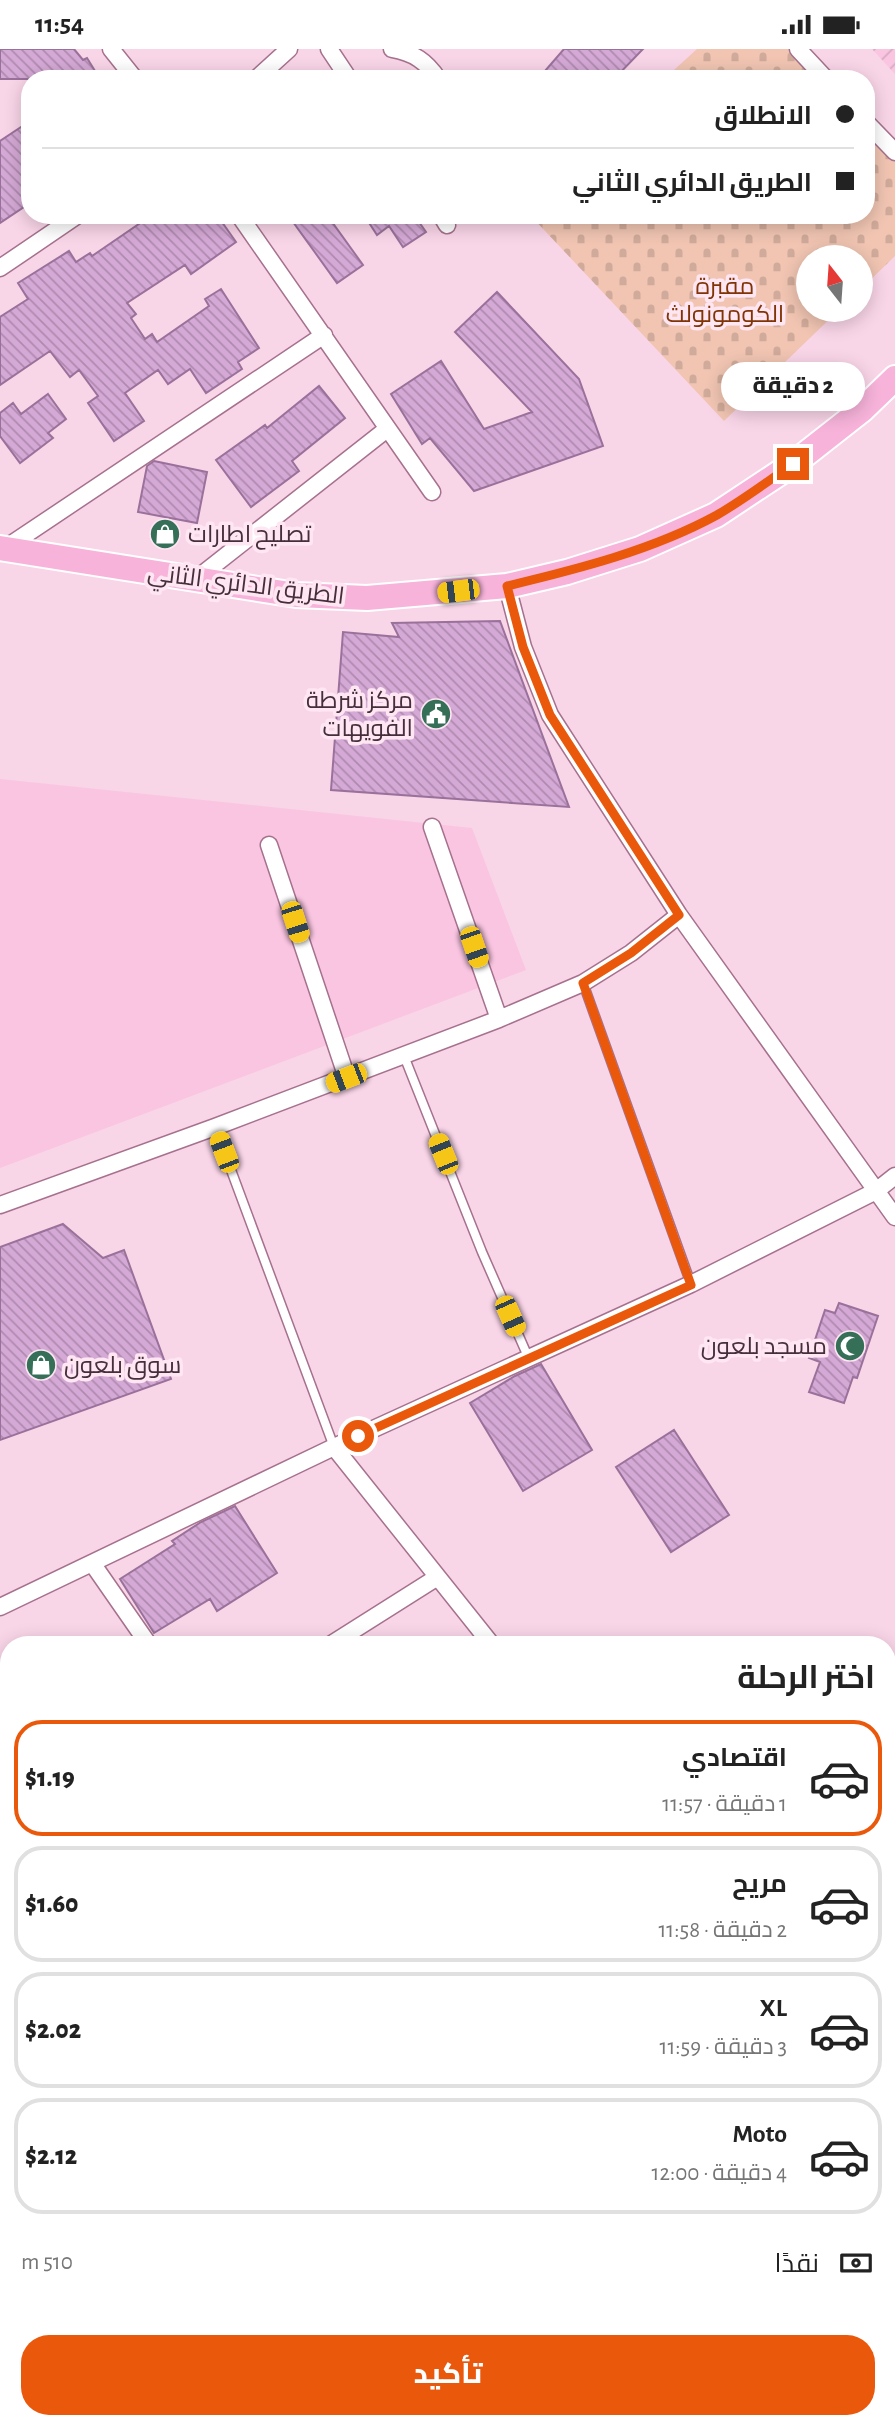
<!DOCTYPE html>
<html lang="ar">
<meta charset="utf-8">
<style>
body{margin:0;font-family:"Alegreya Sans",Cairo,sans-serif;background:#f6f6f6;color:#222;direction:rtl;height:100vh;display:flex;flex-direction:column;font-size:26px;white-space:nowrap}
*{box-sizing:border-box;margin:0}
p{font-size:23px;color:#767676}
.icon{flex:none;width:38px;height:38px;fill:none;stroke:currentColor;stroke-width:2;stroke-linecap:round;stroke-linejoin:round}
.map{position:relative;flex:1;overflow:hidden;direction:ltr}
.details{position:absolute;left:0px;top:1587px;width:896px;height:793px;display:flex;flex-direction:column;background:#fff;border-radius:28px 28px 0 0;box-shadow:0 4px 18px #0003;direction:rtl}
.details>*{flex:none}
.guide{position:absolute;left:21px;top:21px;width:854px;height:154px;border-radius:28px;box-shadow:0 4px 18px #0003;direction:rtl;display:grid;align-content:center;height:154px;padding:0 21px;background:#fff}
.needle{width:46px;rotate:343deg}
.fabs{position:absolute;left:796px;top:196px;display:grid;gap:14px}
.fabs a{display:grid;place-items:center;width:77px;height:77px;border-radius:50%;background:#fff;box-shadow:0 4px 18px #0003;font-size:35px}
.end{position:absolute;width:32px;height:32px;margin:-16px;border:9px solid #ea580c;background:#fff;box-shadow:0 0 0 4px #fff}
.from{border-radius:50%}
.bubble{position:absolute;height:49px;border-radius:24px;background:#fff;box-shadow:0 4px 18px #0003;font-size:23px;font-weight:800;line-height:49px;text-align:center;direction:rtl}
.car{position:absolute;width:21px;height:42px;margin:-21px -10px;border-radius:9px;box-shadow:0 0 5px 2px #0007;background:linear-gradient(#f5c518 24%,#345 0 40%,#f5c518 0 76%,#345 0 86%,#f5c518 0)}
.guide b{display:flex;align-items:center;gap:24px;height:66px;font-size:26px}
.guide b+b{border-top:2px solid #e0e0e0}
.guide i{width:18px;height:18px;background:#222}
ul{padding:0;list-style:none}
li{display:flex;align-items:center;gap:21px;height:116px;margin:0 14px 10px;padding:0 7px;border:4px solid #e0e0e0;border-radius:28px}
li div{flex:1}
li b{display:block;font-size:26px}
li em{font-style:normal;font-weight:800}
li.current{border-color:#ea580c}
li>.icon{width:63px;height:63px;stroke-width:1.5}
h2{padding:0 21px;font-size:32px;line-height:84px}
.pay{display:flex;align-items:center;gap:18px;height:77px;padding:0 21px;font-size:26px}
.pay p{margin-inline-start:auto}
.cta{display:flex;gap:14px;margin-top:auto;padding:14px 21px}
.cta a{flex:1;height:80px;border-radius:28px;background:#ea580c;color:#fff;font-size:28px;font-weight:800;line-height:80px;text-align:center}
.status{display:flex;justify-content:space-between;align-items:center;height:49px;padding:0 35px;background:#fff;direction:ltr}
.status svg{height:19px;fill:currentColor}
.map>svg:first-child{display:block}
.built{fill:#fac5e1}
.industrial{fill:url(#industrial-furrows)}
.cemetery{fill:url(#cemetery-stones)}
.park{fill:url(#park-crowns)}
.building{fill:url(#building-back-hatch);stroke:#9a719b;stroke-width:2}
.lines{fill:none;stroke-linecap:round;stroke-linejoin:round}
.lane-casing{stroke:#a6718e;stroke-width:11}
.street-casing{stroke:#a6718e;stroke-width:19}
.secondary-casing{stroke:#a6718e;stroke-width:26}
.primary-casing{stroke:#fff;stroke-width:28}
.highway-casing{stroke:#fff;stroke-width:33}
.path{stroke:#9f8191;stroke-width:3.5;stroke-dasharray:5 3.5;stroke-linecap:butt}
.lane{stroke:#fff;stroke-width:8}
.street{stroke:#fff;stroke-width:16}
.secondary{stroke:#fff;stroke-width:23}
.primary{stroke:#f7b3da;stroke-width:24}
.highway{stroke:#f180c2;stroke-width:30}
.route{stroke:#ea580c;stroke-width:9}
.labels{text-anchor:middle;stroke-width:7;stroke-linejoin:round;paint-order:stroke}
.park-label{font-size:24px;fill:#803405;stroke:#ffe6f3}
.poi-label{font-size:24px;fill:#462f3b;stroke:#ffe6f3;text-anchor:start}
.street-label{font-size:24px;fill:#462f3b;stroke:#ffe6f3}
</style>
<div class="status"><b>11:54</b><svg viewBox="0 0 49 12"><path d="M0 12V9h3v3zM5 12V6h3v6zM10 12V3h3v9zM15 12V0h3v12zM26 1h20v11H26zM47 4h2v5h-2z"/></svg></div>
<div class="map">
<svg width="895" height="2379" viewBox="0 0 895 2379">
<defs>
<pattern id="industrial-furrows" width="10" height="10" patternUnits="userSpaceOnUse" patternTransform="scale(1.75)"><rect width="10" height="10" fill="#fac5e1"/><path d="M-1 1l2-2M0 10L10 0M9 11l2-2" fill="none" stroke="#d8aac2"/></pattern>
<pattern id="cemetery-stones" width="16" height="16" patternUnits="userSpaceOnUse" patternTransform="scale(1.75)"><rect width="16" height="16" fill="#f1c5b2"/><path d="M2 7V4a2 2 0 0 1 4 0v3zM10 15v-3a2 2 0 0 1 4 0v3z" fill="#d0aa9a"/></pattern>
<pattern id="park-crowns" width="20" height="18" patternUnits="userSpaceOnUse" patternTransform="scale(1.75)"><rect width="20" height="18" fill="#f1c5b2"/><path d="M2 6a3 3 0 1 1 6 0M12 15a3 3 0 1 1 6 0" fill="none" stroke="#d0aa9a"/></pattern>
<pattern id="building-back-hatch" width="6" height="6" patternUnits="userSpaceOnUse" patternTransform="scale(1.75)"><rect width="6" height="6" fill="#d5a9d6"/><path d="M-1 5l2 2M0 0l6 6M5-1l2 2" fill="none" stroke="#af8aaf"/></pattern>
</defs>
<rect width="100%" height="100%" fill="#f9d5e8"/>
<!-- built -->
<path class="built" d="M0,730L472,779L526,921L0,1119Z"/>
<!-- industrial -->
<path class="industrial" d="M872,0H895V25Z"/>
<!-- cemetery -->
<path class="cemetery" d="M697,0H799L827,30H664Z
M866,71L895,102V207L861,240V208H808V261H839L724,372L530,166H866Z"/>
<!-- park -->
<path class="park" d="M895,1753V1877L887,1886V1760Z"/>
<!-- building -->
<path class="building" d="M0,0H74L83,11L87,9L100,30H0Z
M564,0H643L614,30H538Z
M30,72V154L0,174V92Z
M152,166H217L236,193L191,225L185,216L127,254L136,265L131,269L145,290L152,285L157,293L209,257L205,250L221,240L259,299L238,313L242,320L206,344L190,320L168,335L158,321L125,344L144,372L114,392L88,354L98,347L79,321L70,328L50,302L0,336V268L28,250L18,234L69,202L76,213L90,204L92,207Z
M288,166H327L363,216L337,234Z
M364,166H414L426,183L403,198L389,177L377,186Z
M497,243L579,330L603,397L474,442L430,389L422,395L391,345L441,312L484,380L532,363L455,283Z
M319,337L345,369L292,412L299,422L251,458L216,411L265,376L267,379Z
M48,345L66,370L48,384L53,389L20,414L0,387V364L13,354L21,365Z
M154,412L207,423L197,474L138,463L147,417Z
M500,572L569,758L331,741L343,583L399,588L392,574Z
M63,1175L103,1209L124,1201L171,1330L0,1391V1198Z
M839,1254L878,1267L857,1329L853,1328L844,1354L809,1343L820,1313L809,1309L825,1261L835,1264Z
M541,1315L592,1401L523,1442L470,1354L515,1327Z
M674,1381L729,1466L671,1503L616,1418Z
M235,1457L277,1524L217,1562L210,1550L154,1584L120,1530L175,1495L172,1492L201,1473Z"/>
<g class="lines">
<!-- lane casing -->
<g class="lane-casing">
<path id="lane" d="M583,934L691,1235
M404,1007L482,1203L529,1310
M215,1078L334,1398"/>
</g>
<!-- street casing -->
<g class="street-casing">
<path id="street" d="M111,0L135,30
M329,0L349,30
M392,0C414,4 426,12 438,30
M798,0L826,30
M256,30L289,0
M866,73L895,103
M239,166L432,443
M441,166L447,176
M0,219L78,166
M4,500L324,286
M195,531L387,380
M507,537L523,598L550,666L679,866L895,1168
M432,778L499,970
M269,796L347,1029
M0,1156L215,1078L499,970L583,934L631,904L679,866
M334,1398L492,1596
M92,1514L149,1596
M0,1558L334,1398L691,1235L876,1142L895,1127
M330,1596L436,1529
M887,1900L895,1891
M887,2065L895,2072
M887,2301L895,2296
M887,2341L895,2353
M255,2371L260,2379
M867,2379L887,2371"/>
</g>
<!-- secondary casing -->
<g class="secondary-casing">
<path id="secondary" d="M0,2183L9,2196
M0,2218L9,2231
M102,2371L107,2379
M129,2371L134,2379"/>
</g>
<!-- primary casing -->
<g class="primary-casing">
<path id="primary" d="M0,499L296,546L367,549L507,537L567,523L640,500L716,466L793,415L863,360L895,329"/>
</g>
<!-- highway casing -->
<g class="highway-casing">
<path id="highway" d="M887,1661L895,1654
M887,1712L895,1705
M887,1846L895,1847
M0,2020L9,2030
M1,2379L15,2371
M72,2379L84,2371"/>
</g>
<!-- path -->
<path class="path" d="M538,2379L558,2371"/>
<!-- lane -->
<use href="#lane" class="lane"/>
<!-- street -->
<use href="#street" class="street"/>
<!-- secondary -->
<use href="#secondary" class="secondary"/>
<!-- primary -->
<use href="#primary" class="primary"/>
<!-- highway -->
<use href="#highway" class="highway"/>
</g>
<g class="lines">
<!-- route -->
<path class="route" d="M358,1387L691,1236L583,934L631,904L679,866L550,666L523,598L507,537C578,520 653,501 717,466C743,451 768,432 793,415"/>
</g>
<!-- icons -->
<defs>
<g id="shop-disc" transform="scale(1.575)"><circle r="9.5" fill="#356f58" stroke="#ffe6f3"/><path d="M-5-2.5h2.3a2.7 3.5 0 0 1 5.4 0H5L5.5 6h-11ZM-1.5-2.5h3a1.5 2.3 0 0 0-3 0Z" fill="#fff"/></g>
<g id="civic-disc" transform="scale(1.575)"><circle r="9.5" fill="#356f58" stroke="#ffe6f3"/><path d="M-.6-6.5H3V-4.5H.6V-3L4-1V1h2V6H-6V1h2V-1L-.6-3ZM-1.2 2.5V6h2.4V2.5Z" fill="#fff"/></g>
<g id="mosque-disc" transform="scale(1.575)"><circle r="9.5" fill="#356f58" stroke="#ffe6f3"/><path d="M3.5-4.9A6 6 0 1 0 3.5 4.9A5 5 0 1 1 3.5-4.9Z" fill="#fff"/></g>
</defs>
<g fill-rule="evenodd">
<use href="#shop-disc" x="165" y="485"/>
<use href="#civic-disc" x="436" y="665"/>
<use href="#mosque-disc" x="850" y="1297"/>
<use href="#shop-disc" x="41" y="1316"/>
</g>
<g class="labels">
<!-- park labels -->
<g class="park-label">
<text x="725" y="245">مقبرة<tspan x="725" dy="28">الكومونولث</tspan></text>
</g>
<!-- poi labels -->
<g class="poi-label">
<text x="188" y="493">تصليح اطارات</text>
<text x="413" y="659" text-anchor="end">مركز شرطة<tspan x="413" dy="28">الفويهات</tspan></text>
<text x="827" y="1305" text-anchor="end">مسجد بلعون</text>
<text x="64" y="1324">سوق بلعون</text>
</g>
<!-- street labels -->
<g class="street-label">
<text transform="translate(246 535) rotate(7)" y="8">الطريق الدائري الثاني</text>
</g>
</g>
</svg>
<div class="fabs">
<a><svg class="needle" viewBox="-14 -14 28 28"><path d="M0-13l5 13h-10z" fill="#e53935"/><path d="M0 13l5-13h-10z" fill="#767676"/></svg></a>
</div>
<i class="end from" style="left:358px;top:1387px"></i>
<i class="end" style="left:793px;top:415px"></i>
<div class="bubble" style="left:721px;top:313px;width:144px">2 دقيقة</div>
<i class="car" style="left:458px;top:542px;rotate:263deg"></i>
<i class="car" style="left:295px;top:873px;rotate:162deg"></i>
<i class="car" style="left:474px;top:898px;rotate:161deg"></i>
<i class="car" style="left:346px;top:1029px;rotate:249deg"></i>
<i class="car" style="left:224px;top:1103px;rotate:339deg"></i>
<i class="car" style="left:443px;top:1105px;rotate:338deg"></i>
<i class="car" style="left:510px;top:1267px;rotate:156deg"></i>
<div class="guide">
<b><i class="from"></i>الانطلاق</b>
<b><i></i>الطريق الدائري الثاني</b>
</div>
<section class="details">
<h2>اختر الرحلة</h2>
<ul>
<li class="current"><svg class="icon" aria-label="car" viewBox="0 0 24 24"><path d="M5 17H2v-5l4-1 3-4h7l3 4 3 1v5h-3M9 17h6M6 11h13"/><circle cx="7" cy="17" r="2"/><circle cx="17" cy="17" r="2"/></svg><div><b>اقتصادي</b><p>1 دقيقة · 11:57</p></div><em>$1.19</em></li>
<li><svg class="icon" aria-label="car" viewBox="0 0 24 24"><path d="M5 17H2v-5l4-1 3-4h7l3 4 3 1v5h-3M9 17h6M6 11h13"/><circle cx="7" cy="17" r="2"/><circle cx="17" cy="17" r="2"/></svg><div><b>مريح</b><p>2 دقيقة · 11:58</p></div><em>$1.60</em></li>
<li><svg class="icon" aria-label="car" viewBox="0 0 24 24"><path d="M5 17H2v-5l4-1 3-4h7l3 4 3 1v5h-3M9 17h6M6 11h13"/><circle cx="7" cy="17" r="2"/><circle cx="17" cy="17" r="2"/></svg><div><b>XL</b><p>3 دقيقة · 11:59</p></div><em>$2.02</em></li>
<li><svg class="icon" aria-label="car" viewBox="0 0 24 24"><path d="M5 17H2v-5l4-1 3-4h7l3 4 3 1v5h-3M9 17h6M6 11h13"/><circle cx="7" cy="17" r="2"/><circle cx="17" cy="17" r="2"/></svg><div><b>Moto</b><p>4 دقيقة · 12:00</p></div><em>$2.12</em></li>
</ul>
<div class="pay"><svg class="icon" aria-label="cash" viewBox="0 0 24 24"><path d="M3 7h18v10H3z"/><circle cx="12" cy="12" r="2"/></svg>نقدًا<p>510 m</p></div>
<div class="cta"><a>تأكيد</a></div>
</section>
</div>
